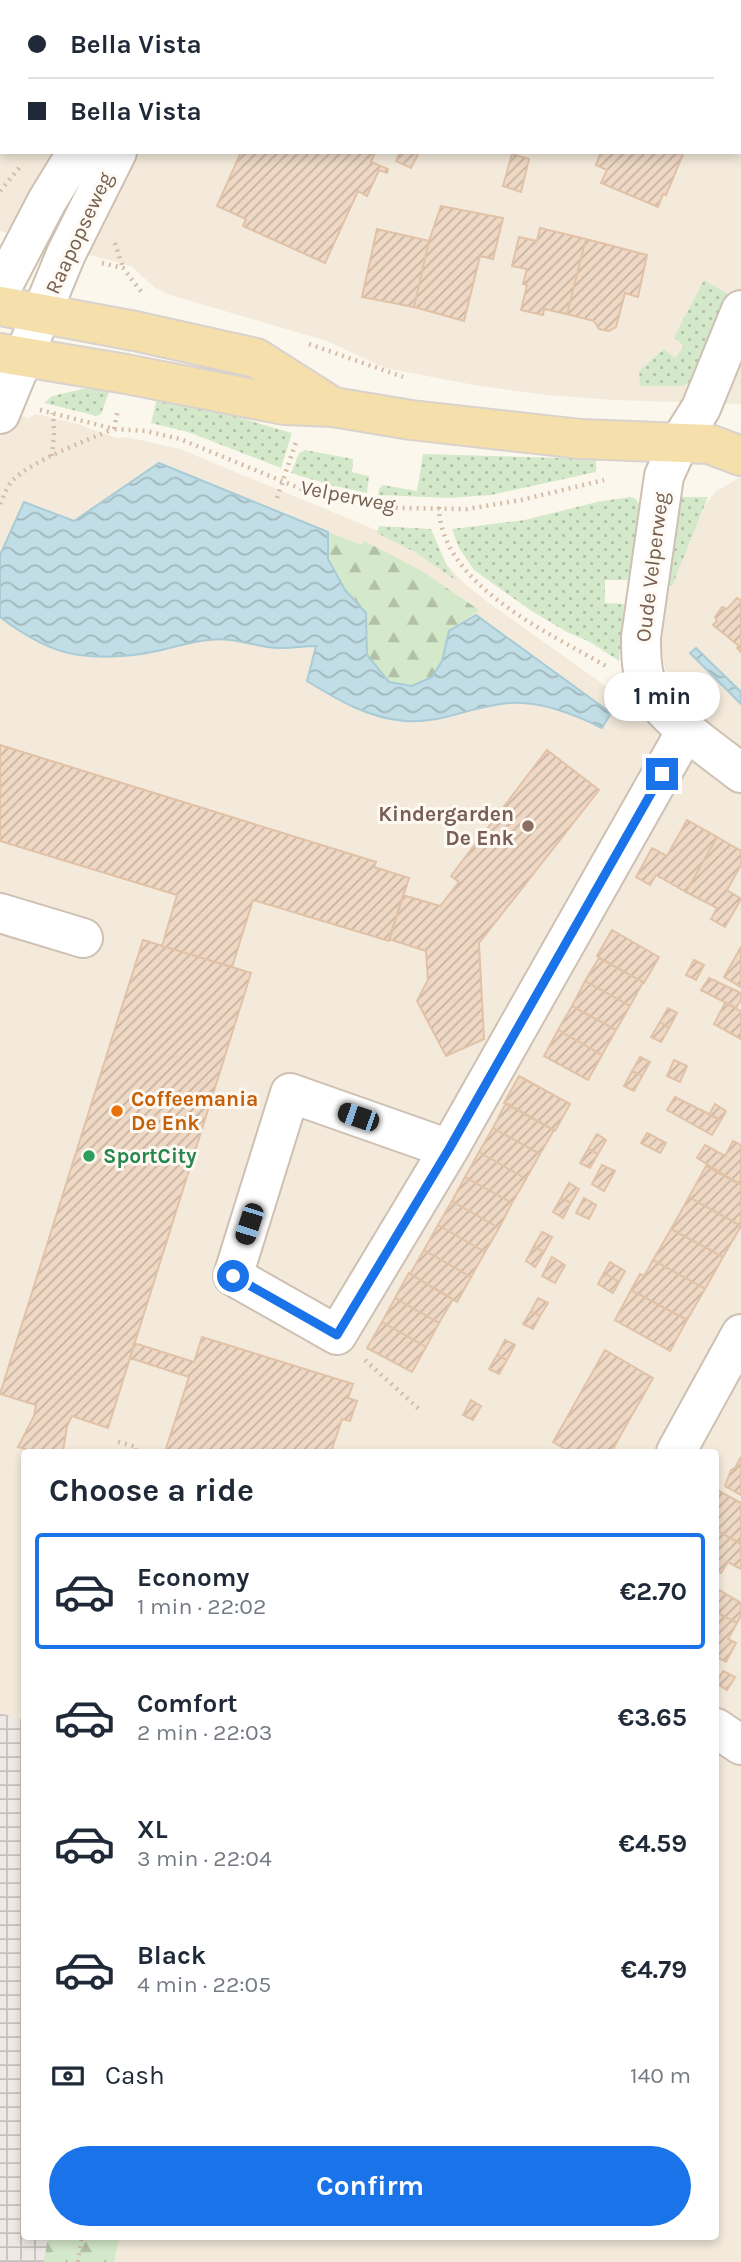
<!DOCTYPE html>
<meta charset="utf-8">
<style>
body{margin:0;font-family:Karla,sans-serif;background:#f2f2f3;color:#1f2937;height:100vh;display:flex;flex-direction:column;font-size:26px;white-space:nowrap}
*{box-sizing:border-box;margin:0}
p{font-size:23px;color:#747a83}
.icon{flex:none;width:38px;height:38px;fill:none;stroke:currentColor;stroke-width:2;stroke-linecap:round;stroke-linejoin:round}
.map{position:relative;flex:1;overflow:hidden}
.side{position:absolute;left:21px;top:1449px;width:698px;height:791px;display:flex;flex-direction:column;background:#fff;border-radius:7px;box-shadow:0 4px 10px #0003}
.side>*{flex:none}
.hud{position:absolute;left:0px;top:0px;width:742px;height:154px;box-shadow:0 4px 10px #0003;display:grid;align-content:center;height:154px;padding:0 28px;background:#fff}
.end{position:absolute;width:32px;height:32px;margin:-16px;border:9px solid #1a73e8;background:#fff;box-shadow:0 0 0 4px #fff}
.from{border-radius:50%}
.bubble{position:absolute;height:49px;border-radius:24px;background:#fff;box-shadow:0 4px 10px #0003;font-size:23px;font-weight:700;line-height:49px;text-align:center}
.car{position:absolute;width:21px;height:42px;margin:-21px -10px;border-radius:9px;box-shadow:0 0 5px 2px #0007;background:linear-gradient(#222 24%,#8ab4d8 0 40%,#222 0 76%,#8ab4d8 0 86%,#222 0)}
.hud b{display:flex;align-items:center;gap:24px;height:66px;font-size:26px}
.hud b+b{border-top:2px solid #e0e1e3}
.hud i{width:18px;height:18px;background:#1f2937}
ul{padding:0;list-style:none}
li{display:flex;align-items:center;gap:21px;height:116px;margin:0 14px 10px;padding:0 14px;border:4px solid transparent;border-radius:7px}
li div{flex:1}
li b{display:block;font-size:26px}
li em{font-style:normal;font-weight:700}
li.selected{border-color:#1a73e8}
li>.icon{width:63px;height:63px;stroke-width:1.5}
h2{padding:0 28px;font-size:32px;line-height:84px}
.pay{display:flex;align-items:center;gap:18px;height:77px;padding:0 28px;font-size:26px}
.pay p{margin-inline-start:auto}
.cta{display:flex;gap:14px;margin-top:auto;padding:14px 28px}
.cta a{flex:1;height:80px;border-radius:42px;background:#1a73e8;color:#fff;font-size:28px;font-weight:700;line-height:80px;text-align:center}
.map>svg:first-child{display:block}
.residential{fill:#f3eadb;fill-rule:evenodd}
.industrial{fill:url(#industrial-grid)}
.grass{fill:url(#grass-dots)}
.forest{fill:url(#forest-firs)}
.water{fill:url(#water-waves);stroke:#a8cbd6;stroke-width:2}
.building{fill:url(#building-hatch);stroke:#e1c2a7;stroke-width:2}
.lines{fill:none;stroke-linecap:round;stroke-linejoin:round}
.minor-casing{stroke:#cec0b2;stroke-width:42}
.major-casing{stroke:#d9d2ce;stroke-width:42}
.path{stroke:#d5bda8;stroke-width:4.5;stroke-dasharray:2 5;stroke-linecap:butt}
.minor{stroke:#fff;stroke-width:38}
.major{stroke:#f5dfaa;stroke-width:38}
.route{stroke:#1a73e8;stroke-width:9}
.education-dot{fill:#8d6e63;stroke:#fefaf3;stroke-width:2.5}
.food-dot{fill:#e8710a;stroke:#fefaf3;stroke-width:2.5}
.leisure-dot{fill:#2e9e5b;stroke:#fefaf3;stroke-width:2.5}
.labels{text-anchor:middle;stroke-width:6;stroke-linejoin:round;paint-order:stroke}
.street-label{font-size:21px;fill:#766050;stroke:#fefaf3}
.education-label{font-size:21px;font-weight:bold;fill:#785e54;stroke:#fefaf3;text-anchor:end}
.food-label{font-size:21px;font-weight:bold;fill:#c56008;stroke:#fefaf3;text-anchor:start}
.leisure-label{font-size:21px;font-weight:bold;fill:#27864d;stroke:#fefaf3;text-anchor:start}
</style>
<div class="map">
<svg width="741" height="2262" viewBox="0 0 741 2262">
<defs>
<pattern id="industrial-grid" width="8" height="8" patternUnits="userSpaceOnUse" patternTransform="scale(1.75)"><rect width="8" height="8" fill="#eee9e4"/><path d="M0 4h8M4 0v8" fill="none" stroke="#c5c0bb"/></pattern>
<pattern id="grass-dots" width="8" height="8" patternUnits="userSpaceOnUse" patternTransform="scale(1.75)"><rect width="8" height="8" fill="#d4e9ca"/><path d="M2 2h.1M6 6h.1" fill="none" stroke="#b1c0a6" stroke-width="1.8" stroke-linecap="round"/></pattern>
<pattern id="forest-firs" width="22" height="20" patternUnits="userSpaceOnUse" patternTransform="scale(1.75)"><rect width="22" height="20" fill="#d4e9ca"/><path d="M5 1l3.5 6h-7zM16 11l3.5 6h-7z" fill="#b1c0a6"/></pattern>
<pattern id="water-waves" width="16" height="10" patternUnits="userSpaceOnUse" patternTransform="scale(1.75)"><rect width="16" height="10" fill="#c1dde5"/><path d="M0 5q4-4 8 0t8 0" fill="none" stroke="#a1b7bc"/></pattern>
<pattern id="building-hatch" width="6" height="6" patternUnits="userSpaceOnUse" patternTransform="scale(1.75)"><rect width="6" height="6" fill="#efd9c5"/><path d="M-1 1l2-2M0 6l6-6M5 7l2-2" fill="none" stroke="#c6b3a2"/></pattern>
</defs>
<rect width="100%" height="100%" fill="#fcf7ec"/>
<!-- residential -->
<path class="residential" d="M0,0H741V404L613,400L547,395L474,385L385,368L327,341L170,295L154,287L131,266L0,231ZM2,2H740V152H2Z
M0,411L29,418L35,414L42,415L77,424L117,438L127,437L180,449L439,556L465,584L489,603L638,709L673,687L659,654L661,618L668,592L705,506L715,492L741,477V2262H0ZM24,1452H716V2236H24Z"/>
<!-- industrial -->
<path class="industrial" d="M0,1713L24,1720V2236L96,2237L92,2262H0Z"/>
<!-- grass -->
<path class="grass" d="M704,280L728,294L692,381L683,386H640L639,371L664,349L675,358L684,346L674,337Z
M88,388H103L109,392L101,414L97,416L44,403L52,396Z
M158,394L292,433L281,468L188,432L151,423Z
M305,450L353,459L352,472L369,476L367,493L334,486L291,473L299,453Z
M423,454L596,459V472L491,495L450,498L378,495L379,489L383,485L417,491Z
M630,497L635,498L640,505L628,580H605V603L624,604L619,661L590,642L567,632L530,610L474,570L459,548L452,529L525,520L597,502Z
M683,497H708L672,586L660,585L675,502Z
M379,526L431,529L447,566L457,581L415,552L377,533Z"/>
<!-- forest -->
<path class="forest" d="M328,532L362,545L364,541L422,571L479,610L449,631L442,661L432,677L413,686L389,682L367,655L366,613L345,590L328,559Z
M48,2237H119L114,2262H44Z"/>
<!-- water -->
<path class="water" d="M159,463L328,532V559L345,590L366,613L367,655L389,682L412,686L432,677L442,661L449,631L476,615L611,713L602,728C576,715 540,701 510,703C474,705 442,724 405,721C368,718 338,700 307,681L316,646C301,646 283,650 268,647C248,644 230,637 209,640C186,642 164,651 141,654C80,662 49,654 0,617V555L24,502L74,521Z
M696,648L741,692V704L690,653Z"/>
<!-- building -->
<path class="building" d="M241,152H375L371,162L388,169L387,173L379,170L367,196L358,191L325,263L243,226L246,219L217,206Z
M400,152H419L411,168L396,161Z
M601,152H684L666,195L663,194L658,207L601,183L607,170L596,165Z
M512,154L529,159L521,192L503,186Z
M441,206L503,218L493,259L480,256L464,321L414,307L429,241Z
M540,228L586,239L567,314L544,309L543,315L521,310L527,285L523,284L527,269L512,266L519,237L537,241Z
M377,229L429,241L414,307L362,297Z
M586,239L647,255L638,297L625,293L616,327L609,331L599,329L594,321L567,314Z
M737,598L741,600V652L737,648L739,646L713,625L717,621L715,617L722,607L727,609Z
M0,745L376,862L374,867L409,878L389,941L253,900L232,967L162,946L177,895L0,841Z
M547,750L599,790L479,943L484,1039L446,1056L417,1001L428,980L426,951L389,939L403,895L440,906L459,882L451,876Z
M687,820L717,837L686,892L656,875L650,885L636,877L652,848L667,856Z
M717,837L741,851V865L727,890L741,899L725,927L711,919L717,908L686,892Z
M612,930L659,957L644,983L597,956Z
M143,940L251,973L108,1428L72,1416L67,1426L63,1452H37L18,1447L34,1416L36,1405L0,1394Z
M741,947V987L724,977Z
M599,958L643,982L630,1006L585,981Z
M694,960L704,965L696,980L686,975Z
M709,978L741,993V1000L736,1008L701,990Z
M585,981L630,1006L616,1030L572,1006Z
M725,1003L741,1011V1039L714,1024Z
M572,1006L616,1030L602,1055L558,1030Z
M668,1008L677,1013L669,1028L660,1022Z
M660,1022L669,1028L661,1042L651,1037Z
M558,1030L602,1055L588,1080L544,1056Z
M640,1057L650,1062L642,1076L632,1071Z
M674,1060L687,1066L680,1082L667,1076Z
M632,1071L642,1076L634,1091L624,1086Z
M519,1076L570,1104L555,1131L504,1103Z
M675,1097L721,1120L712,1135L667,1110Z
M506,1103L554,1130L540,1154L493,1128Z
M715,1104L726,1111L721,1120L709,1115Z
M493,1128L540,1154L526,1179L479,1152Z
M647,1133L666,1143L660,1153L641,1143Z
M597,1134L606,1140L598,1154L588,1149Z
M733,1141L741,1145V1185L697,1158L705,1145L725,1156Z
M588,1149L598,1154L590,1168L580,1163Z
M479,1152L526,1179L512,1203L465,1177Z
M602,1165L615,1171L604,1191L592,1184Z
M706,1166L741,1185V1226L689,1197Z
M465,1177L512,1203L499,1228L452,1201Z
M569,1183L579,1189L571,1203L561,1198Z
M689,1197L741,1226L723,1257L671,1229Z
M561,1198L571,1203L563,1218L553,1212Z
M584,1198L596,1205L589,1219L576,1213Z
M452,1201L499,1228L485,1252L438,1225Z
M438,1225L485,1252L471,1277L424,1250Z
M671,1229L723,1257L705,1289L653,1260Z
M542,1232L552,1237L544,1252L534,1246Z
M534,1246L544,1252L535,1267L526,1261Z
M424,1250L471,1277L457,1302L410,1274Z
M552,1257L565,1265L555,1283L542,1276Z
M653,1260L705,1289L687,1320L631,1290L640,1274L644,1276Z
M610,1262L625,1271L619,1282L604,1273Z
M409,1273L453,1299L439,1323L395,1298Z
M604,1273L619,1282L613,1293L598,1284Z
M631,1290L687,1320L670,1351L615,1320Z
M395,1298L439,1323L426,1347L382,1322Z
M538,1298L548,1303L540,1316L531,1311Z
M531,1311L540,1316L533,1329L523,1324Z
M382,1322L426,1347L412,1372L367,1348Z
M202,1337L353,1384L348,1398L357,1401L350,1421L342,1419L331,1452H165L189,1377L130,1358L134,1343L194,1362Z
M505,1340L515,1345L507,1360L497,1355Z
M605,1350L653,1378L611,1452H571L553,1442Z
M497,1355L507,1360L499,1374L489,1369Z
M471,1400L481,1406L473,1420L463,1415Z
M741,1457V1495L725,1486L731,1470L735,1468Z
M719,1491L741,1503V1544L716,1530V1497Z
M716,1530L741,1544V1569L728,1562L721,1573L716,1570Z
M716,1588L741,1603V1615L737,1623L716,1612Z
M716,1612L737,1623L728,1639L736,1643L726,1662L716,1657Z
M723,1671L735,1677L727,1690L716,1683Z"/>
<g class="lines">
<!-- minor casing -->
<g class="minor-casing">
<path id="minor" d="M172,2L173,0
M0,291L47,201L77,152
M741,310L701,408L679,443L664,476L641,637C641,655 641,675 650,691C665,719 716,753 741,773
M0,414L66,254L117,152
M0,913L83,938
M449,1149L290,1093L233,1276L337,1335L449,1149L687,729
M676,1452L741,1334
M716,1728L741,1745"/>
</g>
<!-- major casing -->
<g class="major-casing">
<path id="major" d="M0,306L135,331L256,358L333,407
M0,353L126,374L284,405L333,407L411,420L581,439L709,444L741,456"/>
</g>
<!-- path -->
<path class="path" d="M0,191L20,167
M115,243L123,268
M102,263L123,268L143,294
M309,344L403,377
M40,410L114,429L146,431L180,439L311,493L398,508L467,509L521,500L604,480
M114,429L118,409
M52,456L54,434L53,413
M277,498L296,442
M0,504C4,496 7,486 13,480C33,460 86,441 113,429
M439,507C440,584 549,633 606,666
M365,1360L419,1409
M118,1442L137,1447L136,1452
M78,2262L82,2236"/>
<!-- minor -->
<use href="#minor" class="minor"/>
<!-- major -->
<use href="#major" class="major"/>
</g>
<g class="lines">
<!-- route -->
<path class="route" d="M233,1276L337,1335L449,1149L662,774"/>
</g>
<!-- markers -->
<circle class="education-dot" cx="528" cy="826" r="7"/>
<circle class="food-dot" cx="117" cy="1111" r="7"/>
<circle class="leisure-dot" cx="89" cy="1156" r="7"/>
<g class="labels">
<!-- street labels -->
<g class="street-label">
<text transform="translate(79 233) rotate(-65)" y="7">Raapopseweg</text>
<text transform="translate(348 496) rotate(11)" y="7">Velperweg</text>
<text transform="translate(652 567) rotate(-83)" y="7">Oude Velperweg</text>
</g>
<!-- education labels -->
<g class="education-label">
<text x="514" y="821">Kindergarden<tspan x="514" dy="24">De Enk</tspan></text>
</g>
<!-- food labels -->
<g class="food-label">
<text x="131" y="1106">Coffeemania<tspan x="131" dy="24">De Enk</tspan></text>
</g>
<!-- leisure labels -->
<g class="leisure-label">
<text x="103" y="1163">SportCity</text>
</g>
</g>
</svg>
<i class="end from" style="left:233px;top:1276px"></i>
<i class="end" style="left:662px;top:774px"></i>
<div class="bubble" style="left:604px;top:672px;width:116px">1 min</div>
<i class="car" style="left:358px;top:1117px;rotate:289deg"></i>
<i class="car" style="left:249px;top:1224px;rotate:198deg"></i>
<div class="hud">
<b><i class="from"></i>Bella Vista</b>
<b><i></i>Bella Vista</b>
</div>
<section class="side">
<h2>Choose a ride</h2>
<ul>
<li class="selected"><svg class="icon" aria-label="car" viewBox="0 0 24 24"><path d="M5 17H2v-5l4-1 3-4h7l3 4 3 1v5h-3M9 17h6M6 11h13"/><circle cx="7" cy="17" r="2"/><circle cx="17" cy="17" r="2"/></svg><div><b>Economy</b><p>1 min · 22:02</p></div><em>€2.70</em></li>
<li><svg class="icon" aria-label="car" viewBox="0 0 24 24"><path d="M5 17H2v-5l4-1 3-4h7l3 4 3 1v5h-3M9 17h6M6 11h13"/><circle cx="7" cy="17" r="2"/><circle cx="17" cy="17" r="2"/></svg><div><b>Comfort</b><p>2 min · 22:03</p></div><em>€3.65</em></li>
<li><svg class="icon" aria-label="car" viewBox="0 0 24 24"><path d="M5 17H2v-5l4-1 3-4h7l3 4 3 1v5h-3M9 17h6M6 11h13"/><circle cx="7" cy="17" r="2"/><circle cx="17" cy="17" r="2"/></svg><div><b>XL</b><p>3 min · 22:04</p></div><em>€4.59</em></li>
<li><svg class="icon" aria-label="car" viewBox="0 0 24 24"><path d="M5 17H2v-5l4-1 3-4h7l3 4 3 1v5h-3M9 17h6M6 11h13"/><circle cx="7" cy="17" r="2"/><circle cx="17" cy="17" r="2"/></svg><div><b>Black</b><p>4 min · 22:05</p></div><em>€4.79</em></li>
</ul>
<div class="pay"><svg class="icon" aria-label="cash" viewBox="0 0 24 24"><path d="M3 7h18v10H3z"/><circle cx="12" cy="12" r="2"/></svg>Cash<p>140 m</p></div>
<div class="cta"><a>Confirm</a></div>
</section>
</div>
